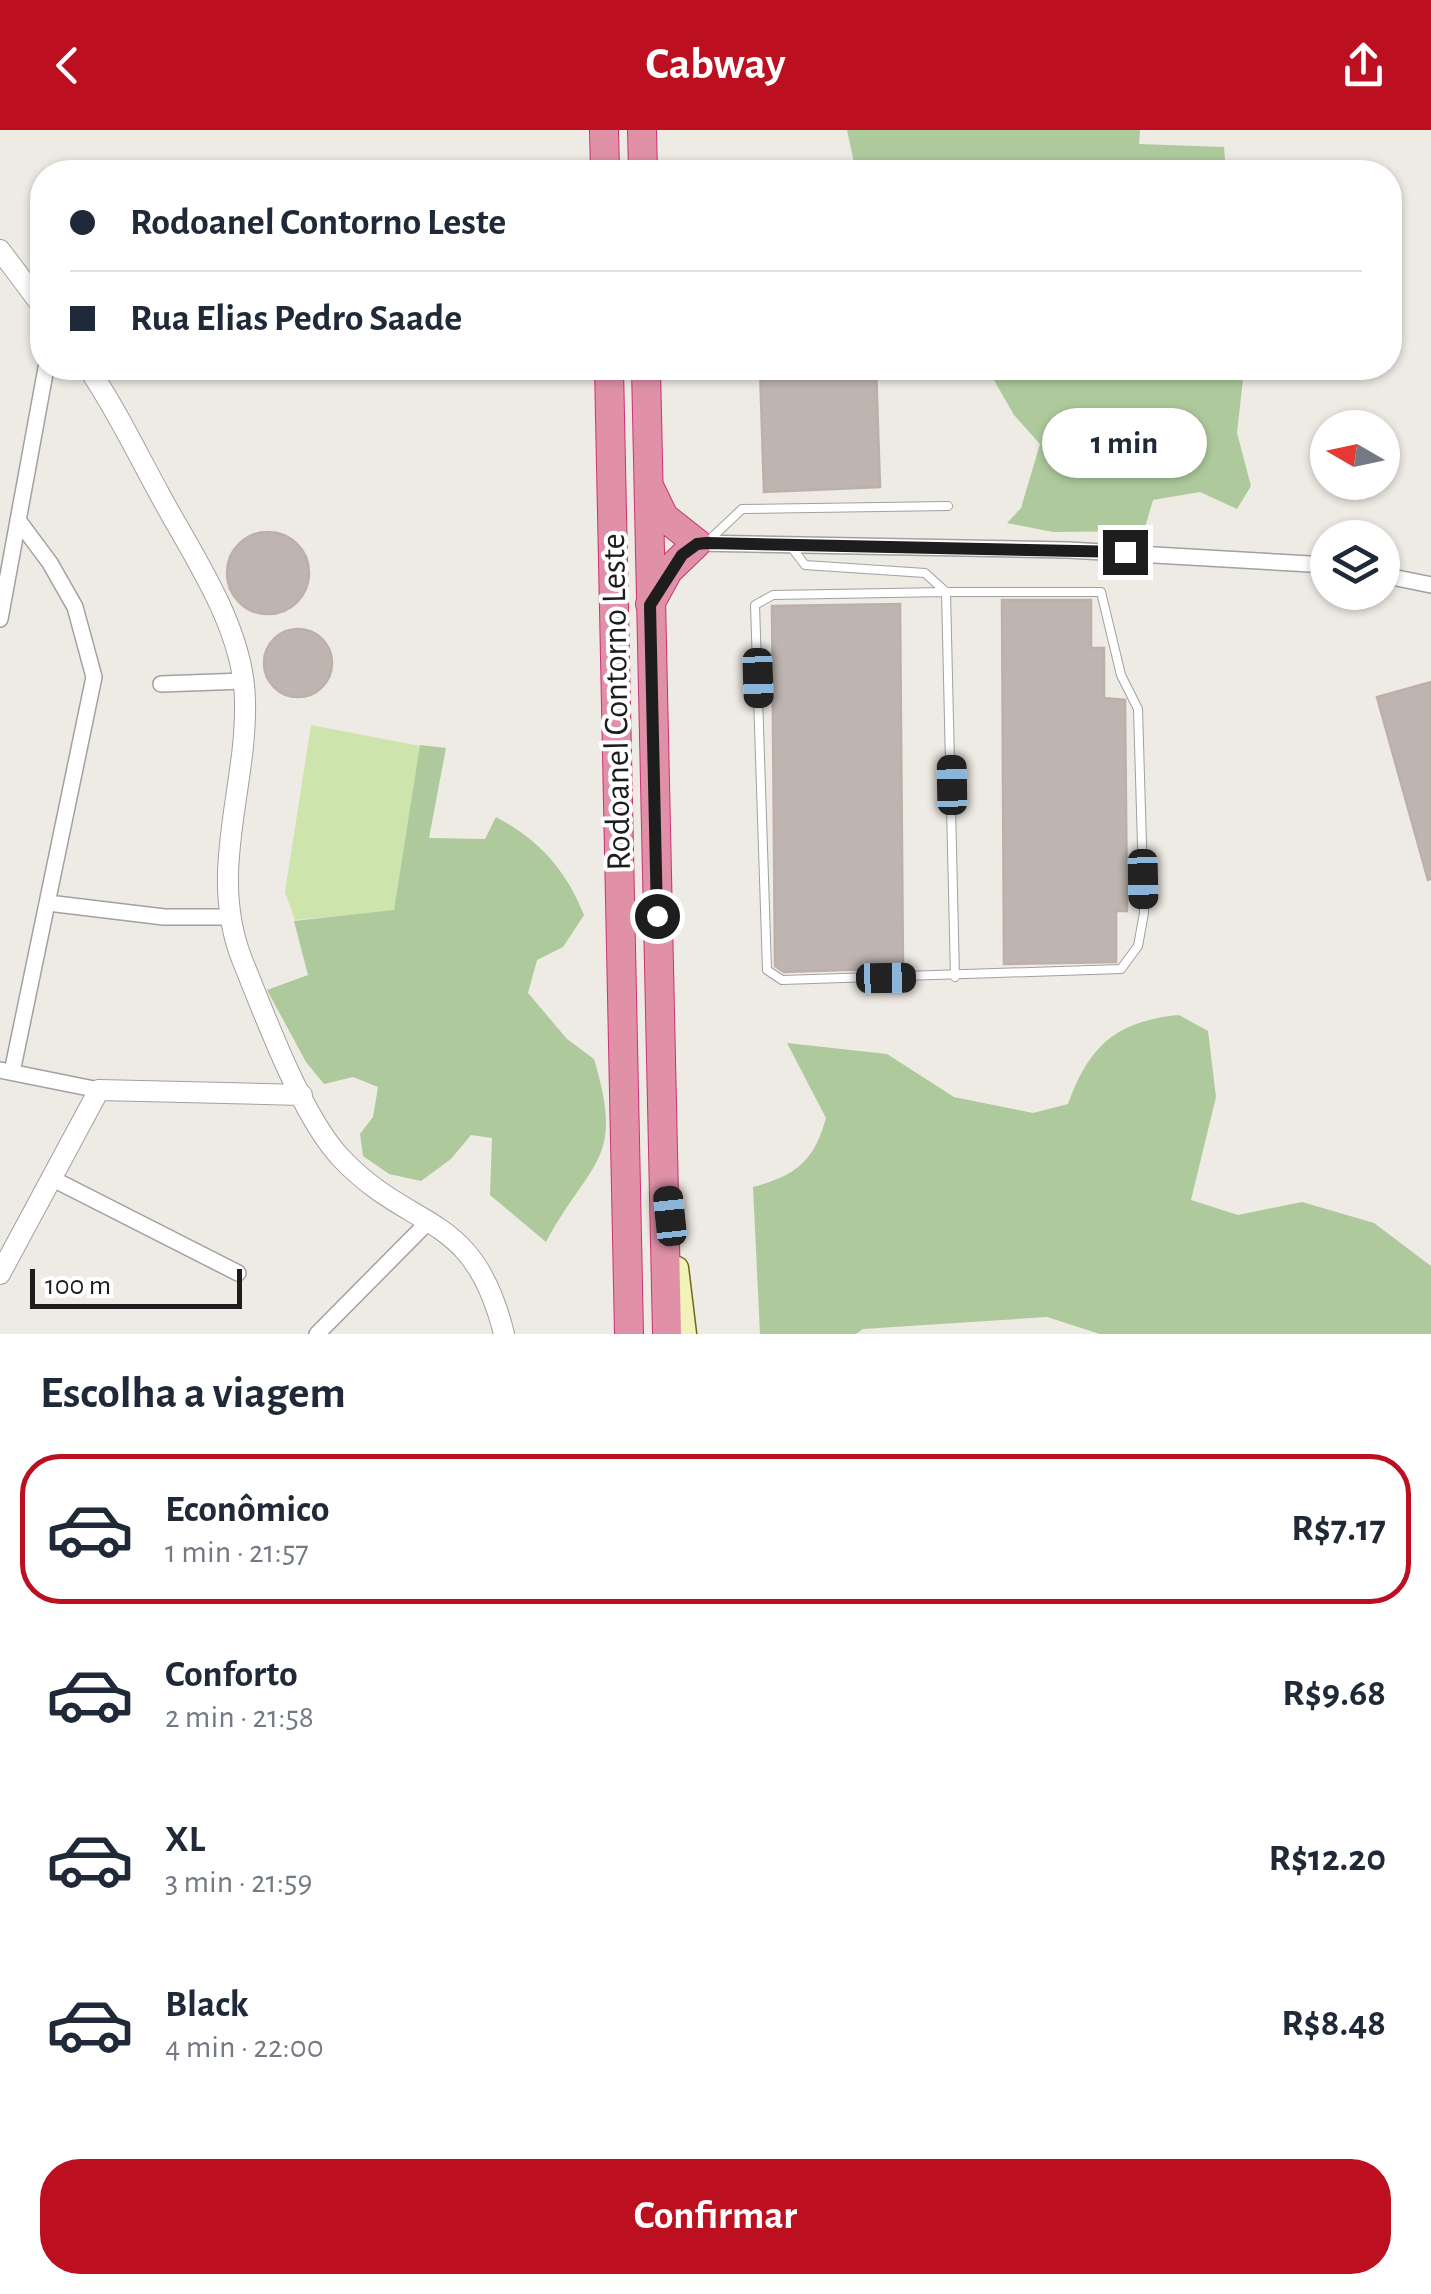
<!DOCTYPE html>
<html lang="pt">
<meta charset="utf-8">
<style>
body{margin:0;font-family:"Alegreya Sans",sans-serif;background:#f6f6f7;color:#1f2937;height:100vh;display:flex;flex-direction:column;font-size:38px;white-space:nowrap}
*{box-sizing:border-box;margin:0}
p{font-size:32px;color:#747a83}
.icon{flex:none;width:55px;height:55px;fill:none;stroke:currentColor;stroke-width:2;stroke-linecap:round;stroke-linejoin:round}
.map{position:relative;height:1204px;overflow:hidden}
.panel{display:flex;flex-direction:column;background:#fff;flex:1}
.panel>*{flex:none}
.hud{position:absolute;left:30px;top:30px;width:1372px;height:220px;border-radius:40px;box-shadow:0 2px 8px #0004;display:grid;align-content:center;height:220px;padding:0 40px;background:#fff}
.needle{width:65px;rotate:279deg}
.fabs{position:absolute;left:1310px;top:280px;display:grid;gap:20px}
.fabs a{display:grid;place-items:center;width:90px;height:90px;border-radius:50%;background:#fff;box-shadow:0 2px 8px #0004;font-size:50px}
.scale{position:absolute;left:30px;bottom:25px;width:212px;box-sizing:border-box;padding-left:10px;border:5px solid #1d1d1d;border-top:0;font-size:28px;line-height:35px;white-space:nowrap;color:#1d1d1d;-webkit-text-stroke:8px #fff;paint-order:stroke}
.end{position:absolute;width:45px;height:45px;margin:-22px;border:12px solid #1d1d1d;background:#fff;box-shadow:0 0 0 5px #fff}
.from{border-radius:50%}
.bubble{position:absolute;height:70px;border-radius:35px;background:#fff;box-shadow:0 2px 8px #0004;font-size:32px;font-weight:700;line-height:70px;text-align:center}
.car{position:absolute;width:30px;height:60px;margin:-30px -15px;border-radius:12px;box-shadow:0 0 8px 2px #0007;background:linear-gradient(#222 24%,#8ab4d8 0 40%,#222 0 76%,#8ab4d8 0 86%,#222 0)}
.hud b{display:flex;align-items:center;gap:35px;height:95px;font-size:38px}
.hud b+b{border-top:2px solid #e0e1e3}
.hud i{width:25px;height:25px;background:#1f2937}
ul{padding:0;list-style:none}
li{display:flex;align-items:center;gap:30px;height:150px;margin:0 20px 15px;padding:0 20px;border:5px solid transparent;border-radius:40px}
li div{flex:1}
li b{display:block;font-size:38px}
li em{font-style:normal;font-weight:700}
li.current{border-color:#bc0f20}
li>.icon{width:90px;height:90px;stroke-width:1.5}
h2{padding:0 40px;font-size:45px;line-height:120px}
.primary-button{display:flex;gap:20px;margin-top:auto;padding:20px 40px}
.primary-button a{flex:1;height:115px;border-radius:40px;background:#bc0f20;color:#fff;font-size:40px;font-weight:700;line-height:115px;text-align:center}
header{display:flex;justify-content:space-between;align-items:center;height:130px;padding:0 40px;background:#bc0f20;color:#fff;font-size:45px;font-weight:700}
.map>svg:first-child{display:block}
.grass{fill:#cee4ad}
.forest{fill:#aeca9c}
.building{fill:#beb5b1;stroke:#beafa8;stroke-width:2.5}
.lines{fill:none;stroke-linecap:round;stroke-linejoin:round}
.service-casing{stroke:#a1a1a1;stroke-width:10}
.minor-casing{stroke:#a1a1a1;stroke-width:18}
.tertiary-casing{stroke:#a1a1a1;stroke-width:22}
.secondary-casing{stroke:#6b6c0d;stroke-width:25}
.motorway-casing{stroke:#cc3175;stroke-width:30}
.service{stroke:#fff;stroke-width:8}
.minor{stroke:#fff;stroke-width:15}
.tertiary{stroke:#fff;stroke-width:20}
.secondary{stroke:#f4f2bb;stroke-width:22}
.motorway{stroke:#e091a7;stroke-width:28}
.route{stroke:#1d1d1d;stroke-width:12}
.labels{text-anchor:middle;stroke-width:8;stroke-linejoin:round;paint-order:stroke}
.street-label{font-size:35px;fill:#1d1d1d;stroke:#fff}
</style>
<header><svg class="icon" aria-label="back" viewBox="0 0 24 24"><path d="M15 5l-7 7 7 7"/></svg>Cabway<svg class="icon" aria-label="share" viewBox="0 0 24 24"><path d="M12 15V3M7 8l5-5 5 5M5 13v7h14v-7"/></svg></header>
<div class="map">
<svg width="1431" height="1204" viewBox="0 0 1431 1204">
<rect width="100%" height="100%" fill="#eeeae4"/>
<!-- grass -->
<path class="grass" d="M311,595L420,616L394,781L295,790L285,762Z"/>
<!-- forest -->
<path class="forest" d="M847,0H1140L1139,14L1224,17L1226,42H856Z
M987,238H1239L1243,249L1237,303L1251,356L1237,379L1200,362L1153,370L1144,401L1053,402L1007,393L1021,378L1040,314L1014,285Z
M420,615L446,618L429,708L485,709L496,687C539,710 566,740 584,785L563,817L537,830L528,863L567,909L594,929C625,1032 591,1029 546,1112L490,1065L492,1008L471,1005L451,1029L421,1051L389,1044L363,1026L360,1004L373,987L378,957L353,947L324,954L306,932L267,860L308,845L294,791L394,780Z
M1179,885L1208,901L1216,967L1191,1070L1238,1085L1302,1072L1374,1093L1431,1136V1204H1100L1047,1187L863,1199L856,1204H760L753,1057C797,1045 814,1031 826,988L787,913L887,924L954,967L1033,983L1068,974C1089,916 1116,891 1179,885Z"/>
<!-- building -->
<path class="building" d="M760,238H876L880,357L764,362Z
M227 443a41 41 0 1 1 82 0a41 41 0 1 1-82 0Z
M1002,470H1091V518H1104V568L1125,570L1127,781H1116V832L1004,834Z
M900,474L903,838L784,842L775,836L772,476Z
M264 533a34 34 0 1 1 68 0a34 34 0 1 1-68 0Z
M1431,552V749L1428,750L1377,567Z"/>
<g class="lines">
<!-- service casing -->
<g class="service-casing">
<path id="service" d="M706,413L742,379L948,376
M792,418L805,435L925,443L946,462L955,847
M946,462H1101L1121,545L1138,579L1144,783L1138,816L1121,839L782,850L767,840L755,475L773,465Z"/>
</g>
<!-- minor casing -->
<g class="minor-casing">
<path id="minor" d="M697,413L1068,420L1328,435
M1382,445L1431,455
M0,489L46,238
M161,554L244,551
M48,773L164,787H229
M0,940L99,960
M12,942L94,547L75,477L50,433L18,390
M51,1048L238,1143
M317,1204L430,1090"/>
</g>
<!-- tertiary casing -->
<g class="tertiary-casing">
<path id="tertiary" d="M0,120L42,176
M88,238C115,277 136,321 159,363C192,425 244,497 245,571C247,661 207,743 243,832C265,886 302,987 341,1028C413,1104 473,1079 504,1204
M0,1144L99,960L302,965"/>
</g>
<!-- secondary casing -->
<g class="secondary-casing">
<path id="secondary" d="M677,1138L685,1204"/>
</g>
<!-- motorway casing -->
<g class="motorway-casing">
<path id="motorway" d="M604,0L605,42
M642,0L643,42
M609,238L629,1204
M646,238L667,1204
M650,358L664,387L697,413L668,441L650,474"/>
</g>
<!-- service -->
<use href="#service" class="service"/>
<!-- minor -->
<use href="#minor" class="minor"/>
<!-- tertiary -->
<use href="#tertiary" class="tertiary"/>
<!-- secondary -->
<use href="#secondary" class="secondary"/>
<!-- motorway -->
<use href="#motorway" class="motorway"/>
</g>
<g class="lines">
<!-- route -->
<path class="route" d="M657,786L650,475L682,425L697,414L706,413L1125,422"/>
</g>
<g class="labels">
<!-- street labels -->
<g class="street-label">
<text transform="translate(615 572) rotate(-91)" y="12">Rodoanel Contorno Leste</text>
</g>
</g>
</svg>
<div class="fabs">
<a><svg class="needle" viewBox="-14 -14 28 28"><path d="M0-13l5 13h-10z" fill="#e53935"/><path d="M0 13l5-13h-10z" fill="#747a83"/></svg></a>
<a><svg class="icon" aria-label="layers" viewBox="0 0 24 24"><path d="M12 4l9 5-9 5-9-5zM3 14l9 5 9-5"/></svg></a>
</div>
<div class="scale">100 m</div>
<i class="end from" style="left:657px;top:786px"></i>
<i class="end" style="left:1125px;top:422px"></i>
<div class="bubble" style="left:1042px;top:278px;width:165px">1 min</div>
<i class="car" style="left:758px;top:548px;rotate:178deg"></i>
<i class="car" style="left:952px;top:655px;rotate:359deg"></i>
<i class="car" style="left:1143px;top:749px;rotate:179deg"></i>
<i class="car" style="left:886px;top:848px;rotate:89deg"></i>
<i class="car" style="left:670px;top:1086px;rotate:354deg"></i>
<div class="hud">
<b><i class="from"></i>Rodoanel Contorno Leste</b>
<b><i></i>Rua Elias Pedro Saade</b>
</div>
</div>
<section class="panel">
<h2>Escolha a viagem</h2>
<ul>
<li class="current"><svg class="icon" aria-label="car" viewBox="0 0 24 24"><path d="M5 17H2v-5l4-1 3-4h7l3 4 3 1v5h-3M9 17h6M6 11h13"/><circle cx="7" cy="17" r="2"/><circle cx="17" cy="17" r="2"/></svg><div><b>Econômico</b><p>1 min · 21:57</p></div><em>R$7.17</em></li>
<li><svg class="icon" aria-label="car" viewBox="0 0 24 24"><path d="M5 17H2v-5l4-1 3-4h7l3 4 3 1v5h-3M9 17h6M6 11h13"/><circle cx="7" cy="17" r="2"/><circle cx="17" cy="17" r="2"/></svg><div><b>Conforto</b><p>2 min · 21:58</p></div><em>R$9.68</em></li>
<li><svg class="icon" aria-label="car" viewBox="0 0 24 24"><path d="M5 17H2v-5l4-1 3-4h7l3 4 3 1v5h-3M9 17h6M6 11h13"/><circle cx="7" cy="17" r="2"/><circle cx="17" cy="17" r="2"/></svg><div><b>XL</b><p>3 min · 21:59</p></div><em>R$12.20</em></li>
<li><svg class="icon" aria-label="car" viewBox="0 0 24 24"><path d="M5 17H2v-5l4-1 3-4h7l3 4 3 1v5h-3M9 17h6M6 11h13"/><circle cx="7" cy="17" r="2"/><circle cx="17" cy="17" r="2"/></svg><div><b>Black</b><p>4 min · 22:00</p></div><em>R$8.48</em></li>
</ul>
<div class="primary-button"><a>Confirmar</a></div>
</section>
